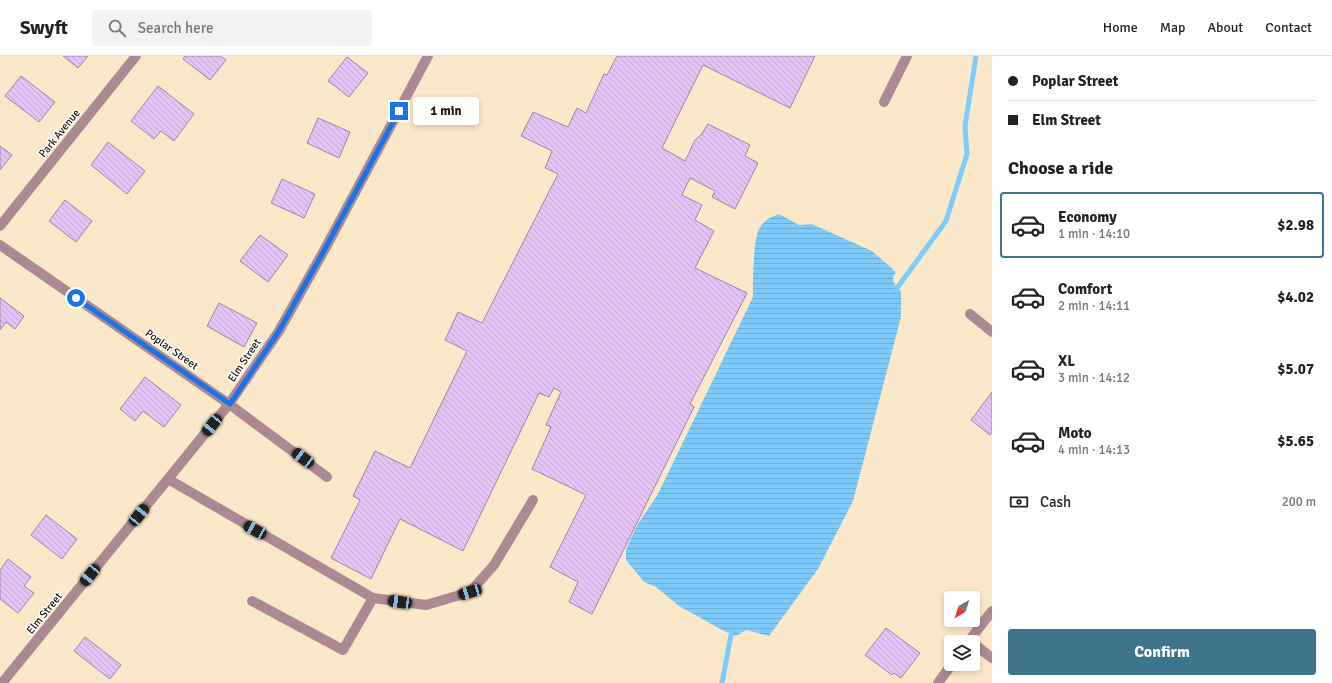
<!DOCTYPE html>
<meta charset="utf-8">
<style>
body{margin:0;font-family:Signika,sans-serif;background:#f2f2f2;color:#222;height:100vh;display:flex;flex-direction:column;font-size:15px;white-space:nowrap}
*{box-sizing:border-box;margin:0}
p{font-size:13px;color:#767676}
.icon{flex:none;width:22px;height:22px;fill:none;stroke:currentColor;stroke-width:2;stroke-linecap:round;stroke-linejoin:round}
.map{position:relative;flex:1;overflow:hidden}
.panel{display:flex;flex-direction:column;background:#fff;width:340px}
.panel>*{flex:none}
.banner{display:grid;align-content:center;height:88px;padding:0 16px;background:#fff}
.needle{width:26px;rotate:218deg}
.fabs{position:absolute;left:944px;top:535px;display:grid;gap:8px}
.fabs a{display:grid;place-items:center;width:36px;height:36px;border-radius:4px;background:#fff;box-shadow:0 2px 6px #0003;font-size:20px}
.end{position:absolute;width:18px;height:18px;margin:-9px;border:5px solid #1a73e8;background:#fff;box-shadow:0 0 0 2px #fff}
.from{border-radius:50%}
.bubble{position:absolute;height:28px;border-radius:4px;background:#fff;box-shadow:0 2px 6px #0003;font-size:13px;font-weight:800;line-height:28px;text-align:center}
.car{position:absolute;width:12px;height:24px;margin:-12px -6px;border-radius:5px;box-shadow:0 0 3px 1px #0007;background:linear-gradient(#222 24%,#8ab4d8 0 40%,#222 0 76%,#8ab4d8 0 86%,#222 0)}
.banner b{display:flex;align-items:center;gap:14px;height:38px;font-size:15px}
.banner b+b{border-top:1px solid #e0e0e0}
.banner i{width:10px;height:10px;background:#222}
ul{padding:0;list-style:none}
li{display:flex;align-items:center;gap:12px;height:66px;margin:0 8px 6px;padding:0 8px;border:2px solid transparent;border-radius:4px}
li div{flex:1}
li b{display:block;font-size:15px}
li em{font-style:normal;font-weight:800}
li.active{border-color:#3d758f}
li>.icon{width:36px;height:36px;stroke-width:1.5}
h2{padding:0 16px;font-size:18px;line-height:48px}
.pay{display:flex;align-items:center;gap:10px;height:44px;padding:0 16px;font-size:15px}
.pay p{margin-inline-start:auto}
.action{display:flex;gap:8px;margin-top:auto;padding:8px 16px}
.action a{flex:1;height:46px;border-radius:4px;background:#3d758f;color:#fff;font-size:16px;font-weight:800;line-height:46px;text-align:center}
header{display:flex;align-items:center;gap:24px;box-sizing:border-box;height:56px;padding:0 20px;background:#fff;border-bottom:1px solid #e0e0e0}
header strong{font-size:19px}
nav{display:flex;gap:22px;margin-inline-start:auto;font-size:14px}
.search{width:280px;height:36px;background:#f2f2f2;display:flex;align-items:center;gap:10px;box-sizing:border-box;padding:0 14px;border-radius:4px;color:#767676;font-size:15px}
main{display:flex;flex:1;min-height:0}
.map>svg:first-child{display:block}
.water{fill:url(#water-rules)}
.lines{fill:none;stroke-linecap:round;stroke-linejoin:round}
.stream{stroke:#7dcbfb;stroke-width:5}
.building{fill:url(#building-back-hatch);stroke:#9785a1}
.minor{stroke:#ac8892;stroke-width:10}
.route{stroke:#1a73e8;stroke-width:5}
.labels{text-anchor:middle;stroke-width:3;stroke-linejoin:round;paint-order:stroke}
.street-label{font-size:11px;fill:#1a1308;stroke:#fff}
</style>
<header>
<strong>Swyft</strong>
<div class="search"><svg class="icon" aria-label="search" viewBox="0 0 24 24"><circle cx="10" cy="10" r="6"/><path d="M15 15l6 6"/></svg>Search here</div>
<nav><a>Home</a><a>Map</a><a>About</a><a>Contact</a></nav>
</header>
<main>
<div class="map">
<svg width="992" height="627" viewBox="0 0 992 627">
<defs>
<pattern id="water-rules" width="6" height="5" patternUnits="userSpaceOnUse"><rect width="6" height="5" fill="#7dcbfb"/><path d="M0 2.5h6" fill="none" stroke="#6badd6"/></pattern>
<pattern id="building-back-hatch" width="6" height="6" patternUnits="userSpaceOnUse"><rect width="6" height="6" fill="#e4c1f7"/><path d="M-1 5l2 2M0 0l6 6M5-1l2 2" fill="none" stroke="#c3a5d2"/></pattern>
</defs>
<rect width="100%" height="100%" fill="#fbe8c8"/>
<!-- water -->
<path class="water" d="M779,158L799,169L812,168L872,195L896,216L893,221C893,227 896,231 901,235V261L853,445L818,513L769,580L746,574L736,580L724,575L679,550L656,531L644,526L626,504V494L631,482L638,468L658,438L753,241C753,227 753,184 759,173C764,164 771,161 779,158Z"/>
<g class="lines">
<!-- stream -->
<path class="stream" d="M897,232L946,165L967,98L965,70L976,0
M722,627L731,579"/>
</g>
<!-- building -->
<path class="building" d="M63,0H88L78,12Z
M185,0H220L226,4L210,24L183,3Z
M617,0H815L790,52L703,9L662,92L685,105L695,84L701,79L708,68L750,89L745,100L758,107L735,153L712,141L715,135L690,122L682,139L702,149L695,164L714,175L695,212L747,237L690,348L694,351L592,558L569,546L578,526L550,511L586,439L532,413L551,371L546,369L561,336L554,332L549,341L539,337L463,495L400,463L371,523L331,502L360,444L353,440L375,395L410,412L467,295L445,284L458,256L482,267L558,118L545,112L552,95L521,80L533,56L568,71L577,52L586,57L604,18L607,19Z
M347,1L368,17L349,41L328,25Z
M21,20L55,46L39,66L5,40Z
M158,30L194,58L174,85L161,75L154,83L131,65Z
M318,62L350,76L339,102L307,87Z
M108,86L145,115L127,138L91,109Z
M0,90L12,99L0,114Z
M282,123L315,138L304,162L271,147Z
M65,144L92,165L76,186L49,165Z
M260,179L288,199L268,226L240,205Z
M0,242L24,260L15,273L6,266L0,274Z
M219,247L257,267L244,291L207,270Z
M145,321L181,349L164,371L143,355L135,365L120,353Z
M992,336V377L990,379L971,364Z
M46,459L77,483L62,503L31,479Z
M8,503L31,521L24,530L34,537L18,557L0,543V514Z
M886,572L920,597L901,622L894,617L892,619L865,599Z
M85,581L121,609L110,623L74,595Z"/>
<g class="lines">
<!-- minor -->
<path class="minor" d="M884,46L907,0
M0,170L136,0
M0,189L229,348L327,421
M970,258L992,276
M168,423L373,542L426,549L470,536L494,509L533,444
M252,545L343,594L373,542
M968,586L992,555
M973,587L992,602
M2,627L229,348L279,275L326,191L428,0
M938,627L952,608"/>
</g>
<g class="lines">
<!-- route -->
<path class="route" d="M76,242L230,348L279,275L326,191L399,55"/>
</g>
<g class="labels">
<!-- street labels -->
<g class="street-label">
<text transform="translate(59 77) rotate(-51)" y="4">Park Avenue</text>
<text transform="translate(172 293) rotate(35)" y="4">Poplar Street</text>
<text transform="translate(244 304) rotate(-56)" y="4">Elm Street</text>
<text transform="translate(44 557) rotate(-51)" y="4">Elm Street</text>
</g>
</g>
</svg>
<div class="fabs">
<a><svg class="needle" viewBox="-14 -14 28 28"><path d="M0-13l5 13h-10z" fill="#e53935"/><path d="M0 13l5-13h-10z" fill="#767676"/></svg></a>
<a><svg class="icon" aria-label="layers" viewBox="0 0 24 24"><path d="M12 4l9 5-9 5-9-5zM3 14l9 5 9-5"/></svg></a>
</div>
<i class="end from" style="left:76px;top:242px"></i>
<i class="end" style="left:399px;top:55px"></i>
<div class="bubble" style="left:413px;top:41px;width:66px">1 min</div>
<i class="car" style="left:212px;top:369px;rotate:219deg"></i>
<i class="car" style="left:303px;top:402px;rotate:307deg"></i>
<i class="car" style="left:139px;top:459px;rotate:39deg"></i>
<i class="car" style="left:255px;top:474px;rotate:299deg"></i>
<i class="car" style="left:90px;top:519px;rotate:219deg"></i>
<i class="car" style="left:470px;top:536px;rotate:254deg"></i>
<i class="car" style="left:400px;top:546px;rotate:278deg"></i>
</div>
<section class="panel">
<div class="banner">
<b><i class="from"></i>Poplar Street</b>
<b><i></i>Elm Street</b>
</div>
<h2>Choose a ride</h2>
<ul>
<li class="active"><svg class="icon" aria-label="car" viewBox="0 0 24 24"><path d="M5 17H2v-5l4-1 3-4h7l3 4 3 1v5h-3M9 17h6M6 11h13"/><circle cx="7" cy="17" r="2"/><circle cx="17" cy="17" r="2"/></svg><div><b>Economy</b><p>1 min · 14:10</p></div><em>$2.98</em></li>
<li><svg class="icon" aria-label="car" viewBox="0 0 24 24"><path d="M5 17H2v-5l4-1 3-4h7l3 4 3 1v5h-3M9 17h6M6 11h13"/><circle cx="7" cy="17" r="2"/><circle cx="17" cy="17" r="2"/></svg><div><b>Comfort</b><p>2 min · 14:11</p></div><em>$4.02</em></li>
<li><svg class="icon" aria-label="car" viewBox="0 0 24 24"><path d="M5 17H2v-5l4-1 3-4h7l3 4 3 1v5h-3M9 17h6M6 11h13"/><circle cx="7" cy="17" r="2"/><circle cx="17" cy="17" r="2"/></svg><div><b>XL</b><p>3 min · 14:12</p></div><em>$5.07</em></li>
<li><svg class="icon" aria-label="car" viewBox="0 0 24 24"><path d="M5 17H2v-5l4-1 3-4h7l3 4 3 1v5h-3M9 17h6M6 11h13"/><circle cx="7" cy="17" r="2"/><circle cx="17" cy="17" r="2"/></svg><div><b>Moto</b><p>4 min · 14:13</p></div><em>$5.65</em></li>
</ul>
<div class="pay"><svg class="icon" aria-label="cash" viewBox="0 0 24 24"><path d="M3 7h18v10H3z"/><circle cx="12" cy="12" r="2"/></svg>Cash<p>200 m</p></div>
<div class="action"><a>Confirm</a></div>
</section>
</main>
